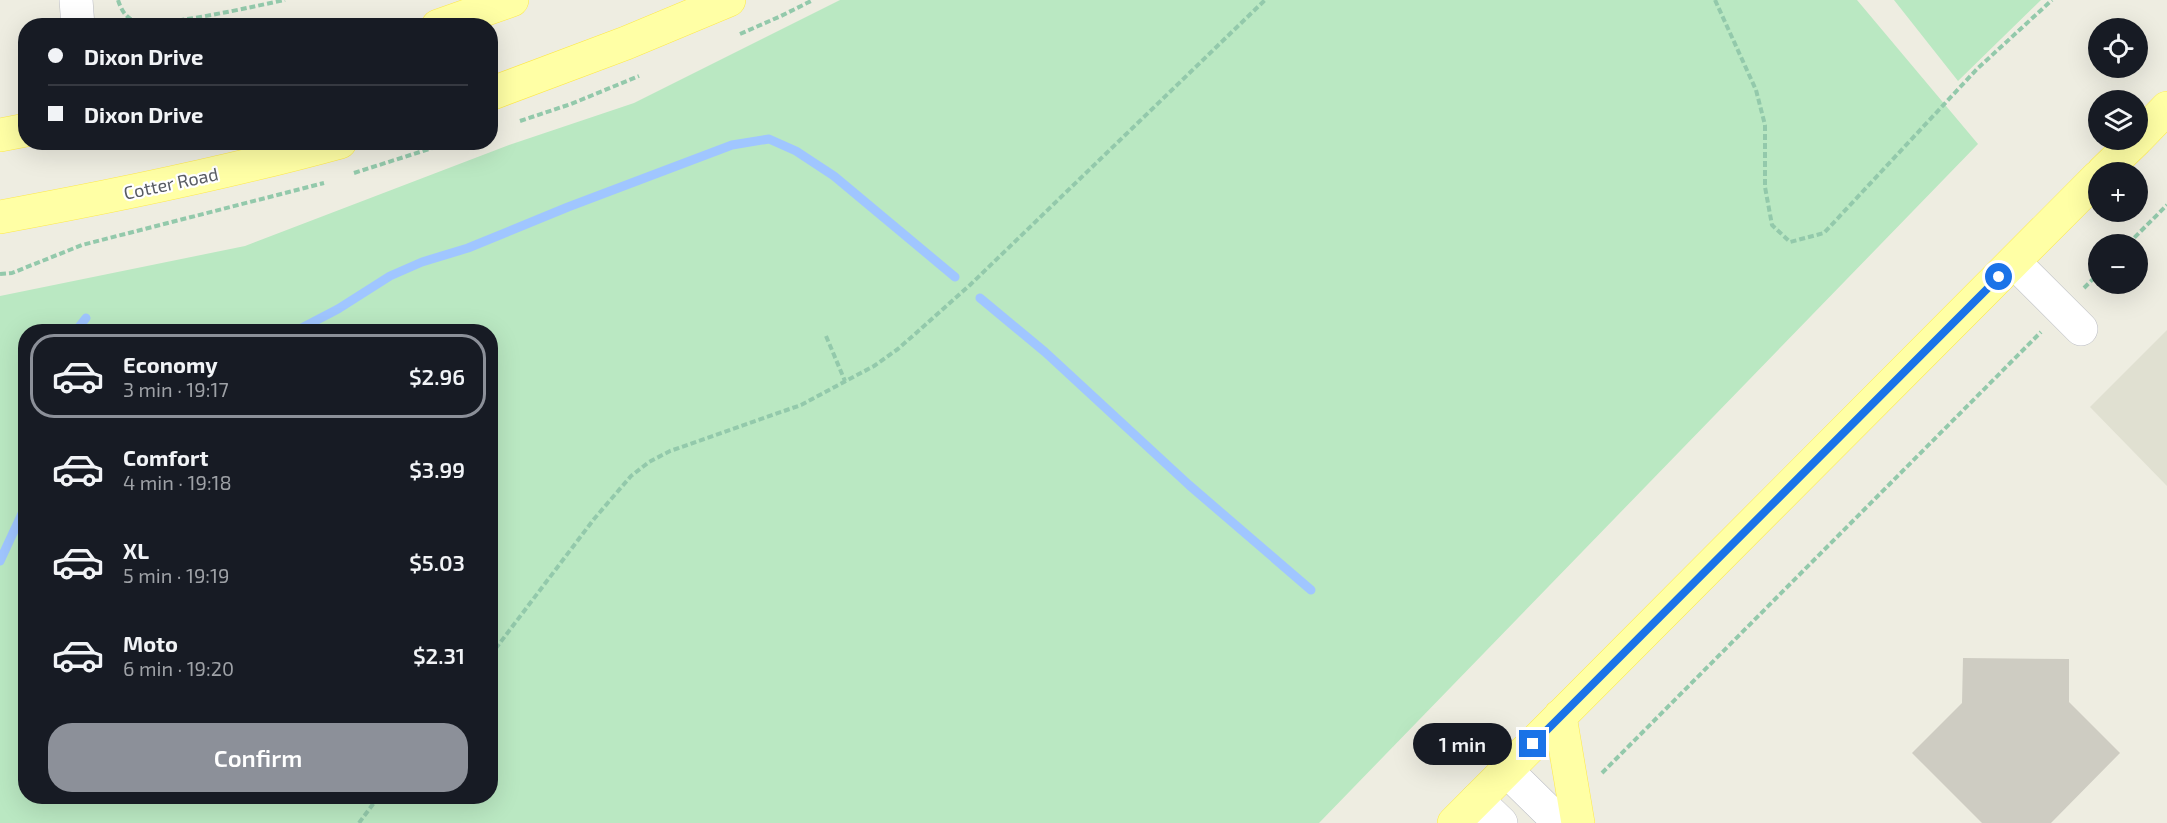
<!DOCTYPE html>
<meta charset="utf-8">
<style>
body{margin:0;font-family:"Exo 2",sans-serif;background:#20242c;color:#f1f3f6;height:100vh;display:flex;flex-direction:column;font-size:22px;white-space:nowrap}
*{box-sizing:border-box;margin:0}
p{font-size:20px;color:#9ea1a6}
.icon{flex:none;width:33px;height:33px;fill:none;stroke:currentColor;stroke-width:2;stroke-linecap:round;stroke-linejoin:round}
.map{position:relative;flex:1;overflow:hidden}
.sheet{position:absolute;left:18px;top:324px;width:480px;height:480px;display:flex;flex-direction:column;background:#171b24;border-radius:24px;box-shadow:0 6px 24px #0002}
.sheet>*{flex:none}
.guide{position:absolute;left:18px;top:18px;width:480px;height:132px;border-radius:24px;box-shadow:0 6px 24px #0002;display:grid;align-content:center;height:132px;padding:0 30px;background:#171b24}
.fabs{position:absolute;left:2088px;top:18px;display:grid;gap:12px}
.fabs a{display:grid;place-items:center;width:60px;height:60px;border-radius:50%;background:#171b24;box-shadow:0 6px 24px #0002;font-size:30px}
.end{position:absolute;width:27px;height:27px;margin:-14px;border:8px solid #1a73e8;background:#fff;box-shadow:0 0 0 3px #fff}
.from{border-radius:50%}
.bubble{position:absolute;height:42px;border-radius:21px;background:#171b24;box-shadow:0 6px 24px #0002;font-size:20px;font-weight:600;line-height:42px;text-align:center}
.guide b{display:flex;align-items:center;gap:21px;height:57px;font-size:22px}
.guide b+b{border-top:2px solid #363941}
.guide i{width:15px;height:15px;background:#f1f3f6}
ul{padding:10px 0 0;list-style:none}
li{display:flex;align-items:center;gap:18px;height:84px;margin:0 12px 9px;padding:0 18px;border:3px solid transparent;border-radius:24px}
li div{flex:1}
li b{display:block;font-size:22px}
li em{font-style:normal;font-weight:600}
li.active{border-color:#8c9099}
li>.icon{width:54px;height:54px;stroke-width:1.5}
.primary-button{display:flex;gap:12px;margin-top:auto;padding:12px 30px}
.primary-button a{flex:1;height:69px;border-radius:24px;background:#8c9099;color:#fff;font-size:24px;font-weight:600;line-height:69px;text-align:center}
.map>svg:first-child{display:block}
.education{fill:#e0e0d1}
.green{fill:#bae8c2;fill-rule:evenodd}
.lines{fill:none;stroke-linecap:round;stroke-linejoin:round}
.stream{stroke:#a0c6ff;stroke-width:9}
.building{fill:#ceccc2}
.minor-casing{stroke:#bbbdc4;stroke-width:34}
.major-casing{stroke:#fee94a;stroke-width:34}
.path{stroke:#93c9ab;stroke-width:4;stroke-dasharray:6 3;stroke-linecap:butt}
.minor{stroke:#fff;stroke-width:33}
.major{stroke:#ffffa5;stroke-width:33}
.route{stroke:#1a73e8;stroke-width:8}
.labels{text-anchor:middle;stroke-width:4.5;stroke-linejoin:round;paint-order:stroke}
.street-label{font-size:18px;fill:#595c63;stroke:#fff}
</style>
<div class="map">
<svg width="2167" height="823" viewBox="0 0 2167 823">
<rect width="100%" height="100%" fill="#eeede1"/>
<!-- education -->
<path class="education" d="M2167,330V486L2090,407Z"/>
<!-- green -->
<path class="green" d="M840,0H1857L1978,144L1319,823H0V296L245,246L509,145L634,103ZM26,332H490V796H26Z
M1894,0H2041L1958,81Z"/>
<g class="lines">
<!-- stream -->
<path class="stream" d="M980,298L1045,352L1189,485L1311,590
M75,332L86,318
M294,332L338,309L390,276L422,262L468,248L568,207L732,145L769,139L796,151L834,176L955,277
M0,561L26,505"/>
</g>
<!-- building -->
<path class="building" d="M1963,658L2069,659V702L2120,753L2051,823H1982L1912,753L1962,703Z"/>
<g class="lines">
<!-- minor casing -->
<g class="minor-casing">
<path id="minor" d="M76,0L78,26
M2014,262L2081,329
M1507,771L1560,823
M1477,800L1501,823"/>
</g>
<!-- major casing -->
<g class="major-casing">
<path id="major" d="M438,26L512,0
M490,94L626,43L729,0
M0,135L26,130
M2138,138L2167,108
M2103,172L2136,140
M0,217C115,196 227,173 340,142
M1560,716L1578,823
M1454,823L2098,177"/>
</g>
<!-- path -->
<path class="path" d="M118,0C121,9 125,17 134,21C154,30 259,5 285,0
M1715,0L1756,90L1765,125V187L1772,225L1790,242L1824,233L1977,69L2052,0
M740,34L781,16L813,0
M520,121L571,104L639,76
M354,173L451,142
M2128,244L2167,205
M0,274L12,273L82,245L324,183
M2084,288L2098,274
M826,336L845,381
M490,656L594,519L631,476L649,462L670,451L801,405L874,366L898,349L970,285L1265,0
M1602,773L2041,332
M359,823L379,796"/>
<!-- minor -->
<use href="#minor" class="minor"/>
<!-- major -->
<use href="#major" class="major"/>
</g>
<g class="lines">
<!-- route -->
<path class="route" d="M1533,744L1999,277"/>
</g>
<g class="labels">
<!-- street labels -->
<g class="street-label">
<text transform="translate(171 184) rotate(-12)" y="6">Cotter Road</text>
</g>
</g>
</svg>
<div class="fabs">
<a><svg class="icon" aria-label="locate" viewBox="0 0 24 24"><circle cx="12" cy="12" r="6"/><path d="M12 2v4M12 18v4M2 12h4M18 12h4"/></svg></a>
<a><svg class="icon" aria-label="layers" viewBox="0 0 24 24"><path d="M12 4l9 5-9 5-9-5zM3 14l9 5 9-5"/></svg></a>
<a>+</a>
<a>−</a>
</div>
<i class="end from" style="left:1999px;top:277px"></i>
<i class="end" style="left:1533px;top:744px"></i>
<div class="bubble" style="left:1413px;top:723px;width:99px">1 min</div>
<div class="guide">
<b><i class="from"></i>Dixon Drive</b>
<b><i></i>Dixon Drive</b>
</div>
<section class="sheet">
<ul>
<li class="active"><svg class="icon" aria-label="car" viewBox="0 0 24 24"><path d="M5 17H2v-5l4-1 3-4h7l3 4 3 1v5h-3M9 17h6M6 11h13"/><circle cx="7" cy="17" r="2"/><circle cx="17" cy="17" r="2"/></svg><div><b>Economy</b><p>3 min · 19:17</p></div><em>$2.96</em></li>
<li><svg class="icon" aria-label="car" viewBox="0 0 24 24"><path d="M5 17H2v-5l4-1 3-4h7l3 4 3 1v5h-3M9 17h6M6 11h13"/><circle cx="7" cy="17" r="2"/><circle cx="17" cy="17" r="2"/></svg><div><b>Comfort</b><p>4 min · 19:18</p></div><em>$3.99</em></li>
<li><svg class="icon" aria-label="car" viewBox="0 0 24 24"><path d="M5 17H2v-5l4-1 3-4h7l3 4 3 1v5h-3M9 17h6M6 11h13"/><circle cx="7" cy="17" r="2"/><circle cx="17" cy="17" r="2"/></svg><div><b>XL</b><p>5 min · 19:19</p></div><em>$5.03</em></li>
<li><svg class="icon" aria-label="car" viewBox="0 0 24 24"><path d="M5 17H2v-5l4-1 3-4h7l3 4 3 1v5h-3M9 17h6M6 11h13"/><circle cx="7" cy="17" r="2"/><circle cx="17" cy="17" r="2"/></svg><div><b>Moto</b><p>6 min · 19:20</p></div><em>$2.31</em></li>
</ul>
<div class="primary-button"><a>Confirm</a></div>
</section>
</div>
